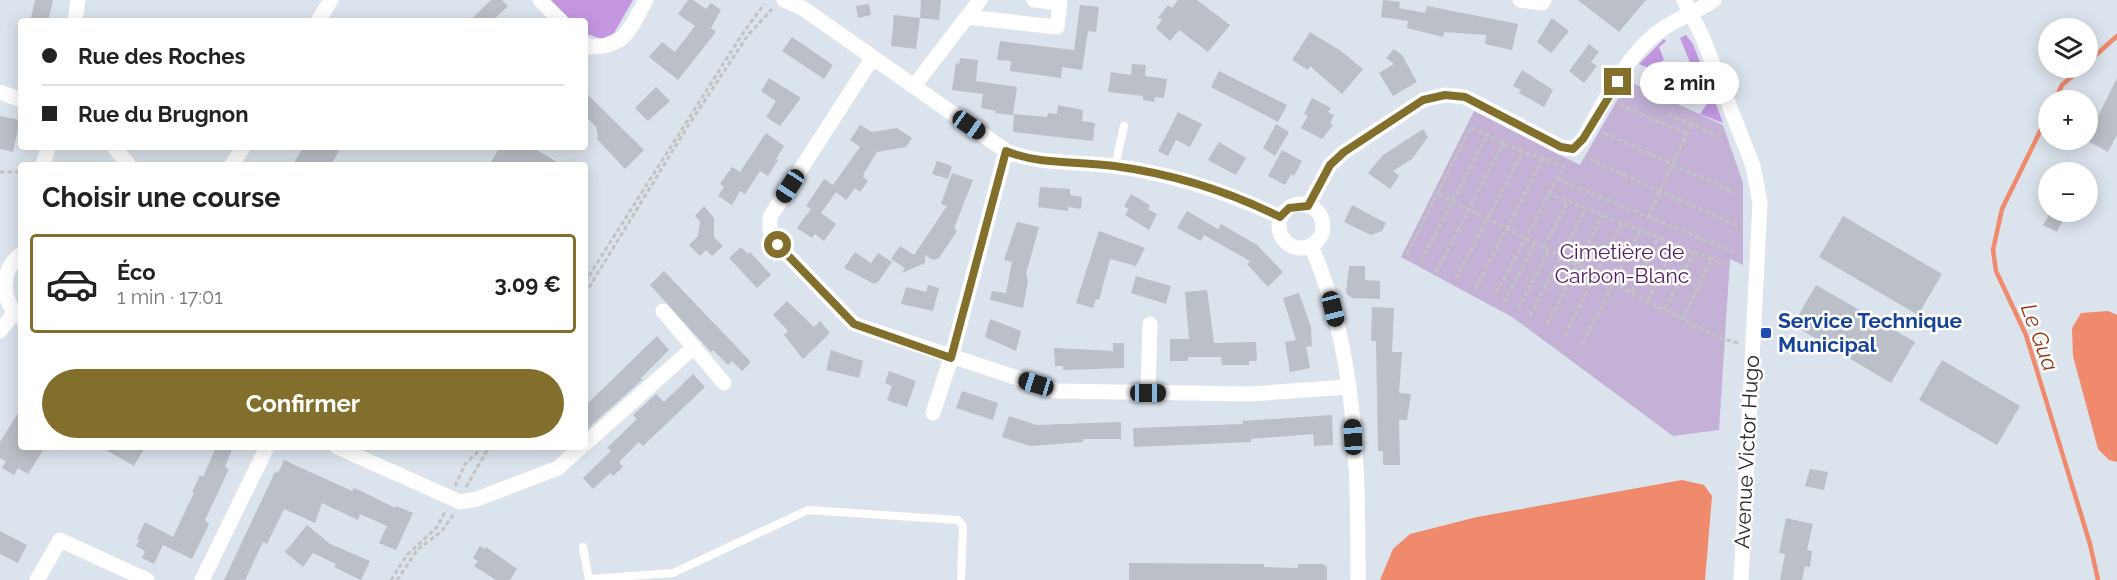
<!DOCTYPE html>
<html lang="fr">
<meta charset="utf-8">
<style>
body{margin:0;font-family:Raleway,sans-serif;background:#f6f6f6;color:#222;height:100vh;display:flex;flex-direction:column;font-size:22px;white-space:nowrap}
*{box-sizing:border-box;margin:0}
p{font-size:20px;color:#767676}
.icon{flex:none;width:33px;height:33px;fill:none;stroke:currentColor;stroke-width:2;stroke-linecap:round;stroke-linejoin:round}
.map{position:relative;flex:1;overflow:hidden}
.panel{position:absolute;left:18px;top:162px;width:570px;height:288px;display:flex;flex-direction:column;background:#fff;border-radius:6px;box-shadow:0 3px 15px #0003}
.panel>*{flex:none}
.hud{position:absolute;left:18px;top:18px;width:570px;height:132px;border-radius:6px;box-shadow:0 3px 15px #0003;display:grid;align-content:center;height:132px;padding:0 24px;background:#fff}
.buttons{position:absolute;left:2038px;top:18px;display:grid;gap:12px}
.buttons a{display:grid;place-items:center;width:60px;height:60px;border-radius:50%;background:#fff;box-shadow:0 3px 15px #0003;font-size:30px}
.end{position:absolute;width:27px;height:27px;margin:-14px;border:8px solid #836f2c;background:#fff;box-shadow:0 0 0 3px #fff}
.from{border-radius:50%}
.bubble{position:absolute;height:42px;border-radius:21px;background:#fff;box-shadow:0 3px 15px #0003;font-size:20px;font-weight:700;line-height:42px;text-align:center}
.car{position:absolute;width:18px;height:36px;margin:-18px -9px;border-radius:8px;box-shadow:0 0 4px 2px #0007;background:linear-gradient(#222 24%,#8ab4d8 0 40%,#222 0 76%,#8ab4d8 0 86%,#222 0)}
.hud b{display:flex;align-items:center;gap:21px;height:57px;font-size:22px}
.hud b+b{border-top:2px solid #e0e0e0}
.hud i{width:15px;height:15px;background:#222}
ul{padding:0;list-style:none}
li{display:flex;align-items:center;gap:18px;height:99px;margin:0 12px 9px;padding:0 12px;border:3px solid #e0e0e0;border-radius:6px}
li div{flex:1}
li b{display:block;font-size:22px}
li em{font-style:normal;font-weight:700}
li.active{border-color:#836f2c}
li>.icon{width:54px;height:54px;stroke-width:1.5}
h2{padding:0 24px;font-size:27px;line-height:72px}
.cta{display:flex;gap:12px;margin-top:auto;padding:12px 24px}
.cta a{flex:1;height:69px;border-radius:36px;background:#836f2c;color:#fff;font-size:24px;font-weight:700;line-height:69px;text-align:center}
.map>svg:first-child{display:block}
.green{fill:#c597e3}
.cemetery{fill:#c3b2d6}
.water{fill:#ef8a6d}
.lines{fill:none;stroke-linecap:round;stroke-linejoin:round}
.stream{stroke:#ef8a6d;stroke-width:4.5}
.building{fill:#bbbfc7}
.path{stroke:#c3c3c3;stroke-width:3;stroke-dasharray:4.5 3;stroke-linecap:butt}
.lane{stroke:#fff;stroke-width:8}
.street{stroke:#fff;stroke-width:15}
.route{stroke:#836f2c;stroke-width:8}
.transit-dot{fill:#1a4fb4;stroke:#fff;stroke-width:2}
.labels{text-anchor:middle;stroke-width:5;stroke-linejoin:round;paint-order:stroke}
.park-label{font-size:21px;fill:#531966;stroke:#fff}
.transit-label{font-size:21px;font-weight:bold;fill:#164399;stroke:#fff;text-anchor:start}
.street-label{font-size:21px;fill:#292929;stroke:#fff}
.water-label{font-size:22px;font-style:italic;fill:#9a370d;stroke:#fff}
</style>
<div class="map">
<svg width="2117" height="580" viewBox="0 0 2117 580">
<rect width="100%" height="100%" fill="#dbe3ec"/>
<!-- green -->
<path class="green" d="M550,0H633L614,33L602,39L585,33V21H572Z
M1686,35L1693,44L1723,123L1700,114L1707,104L1680,38Z
M1664,39L1666,41L1659,47L1664,60L1649,68L1639,64Z"/>
<!-- cemetery -->
<path class="cemetery" d="M1628,81L1723,125L1743,183V265L1730,259L1719,430L1673,436L1512,317L1401,257L1474,111L1580,165Z"/>
<!-- water -->
<path class="water" d="M2108,311L2117,315V462L2109,460L2098,449L2073,356L2072,328L2081,313Z
M1682,480L1704,485L1712,496L1705,580H1380L1393,549L1410,534L1477,517Z"/>
<g class="lines">
<!-- stream -->
<path class="stream" d="M2088,62L2117,36
M2055,100L2062,85L2082,68
M2049,113L2002,209L1993,250L1996,271L2026,335L2090,544L2098,580"/>
</g>
<!-- building -->
<path class="building" d="M35,0H53L48,21H33L31,18Z
M491,0H502L508,6L492,21H469Z
M688,0H693L706,9L711,3L721,10L711,28L716,32L678,80L649,57L662,42L675,52L695,26L678,14Z
M921,0H941L939,20L920,18Z
M1178,0H1197L1230,25L1208,52L1179,30L1170,41L1156,28L1162,20L1158,18L1168,5L1172,8Z
M1383,0L1400,2L1399,8L1425,13L1427,6L1518,24L1512,50L1485,44L1486,35L1444,32L1443,37L1407,28L1408,21L1381,17Z
M1578,0H1646L1619,32Z
M869,4L871,15L858,18L856,6Z
M1080,5L1099,7L1096,32L1088,31L1082,70L1062,67L1061,78L1010,71L1011,61L997,60L1000,41L1074,50Z
M894,15L920,18L916,49L891,46Z
M1552,18L1569,31L1551,53L1537,42Z
M1310,32L1341,51L1363,69L1342,94L1310,66L1308,70L1292,60Z
M792,37L833,65L824,79L782,51Z
M1589,44L1599,52L1591,62L1597,66L1584,83L1569,71Z
M1394,49L1402,55L1417,82L1393,96L1379,73L1394,64L1386,58Z
M960,58L978,60L976,81L1017,87L1013,115L995,113L996,111L981,108L983,94L952,90L956,63L959,64Z
M1132,64L1146,65L1145,76L1167,79L1164,98L1155,97L1154,102L1143,100V96L1108,92L1111,72L1131,75Z
M1522,70L1553,90L1544,107L1519,93L1521,90L1513,86Z
M1219,71L1287,105L1278,122L1211,87Z
M769,78L801,98L780,126L766,117L776,101L761,91Z
M2117,78V135L2108,152L2086,140Z
M656,87L670,101L648,121L635,108Z
M585,92L644,150L625,169L596,138L598,136L596,127L585,115Z
M1312,98L1331,108L1328,112L1334,115L1330,123L1333,125L1322,139L1301,128L1308,116L1304,114Z
M1058,105L1083,110L1082,121L1095,123L1093,141L1013,132L1014,114L1047,117L1048,113L1057,114Z
M1178,112L1202,124L1190,147L1176,140L1168,156L1158,151Z
M0,116L20,120L13,152L0,149Z
M1276,124L1289,132L1275,156L1263,148Z
M860,125L872,132L897,128L912,138L906,147L877,152L864,173L863,177L868,181L860,192L855,188L846,200L836,192L821,213L836,224L824,241L815,234L812,238L797,228L811,209L806,206L824,179L833,185L860,147L850,140Z
M1423,129L1428,137L1412,159L1393,171L1399,176L1390,189L1368,173L1383,155Z
M766,133L784,146L776,159L778,160L768,176L760,171L745,194L740,191L732,205L718,196L724,187L720,184L732,167L740,172Z
M1219,142L1246,158L1236,175L1208,160Z
M303,147H341L331,165H293Z
M500,147H532L562,165H489Z
M1282,150L1302,161L1294,176L1291,174L1285,185L1268,176Z
M937,161L952,166L948,179L932,174Z
M952,173L973,180L954,228L957,231L939,258L933,260L925,255V263L902,273L905,268L891,259L900,246L914,255L947,206L941,204Z
M1040,187L1070,189V195L1082,197L1081,209L1068,207V211L1038,207Z
M1131,194L1150,205L1148,209L1157,214L1149,230L1125,215L1129,209L1124,206Z
M1352,205L1386,223L1382,231L1371,235L1344,222Z
M704,206L714,218V237L723,246L712,256L706,250L700,256L689,245L698,236L700,221L695,216Z
M1187,211L1218,229L1221,224L1257,245L1283,272L1268,287L1247,264L1250,261L1204,235L1201,241L1177,228Z
M2051,212H2067L2057,232L2043,225Z
M1843,216L1942,274L1918,315L1819,257Z
M1017,222L1039,227L1026,274L1028,281L1023,308L990,300L992,291L1006,293L1012,262L1004,260Z
M1099,231L1145,248L1136,266L1110,259L1099,300L1096,299L1093,308L1076,303Z
M741,247L748,254L750,252L771,275L757,288L729,258Z
M855,252L871,263L878,253L892,262L878,282L874,284L844,268Z
M1349,266H1365V280L1380,281V299L1352,298L1346,293Z
M664,271L751,362L742,371L732,361L728,365L713,350L711,352L650,285Z
M1136,276L1171,286L1166,304L1131,293Z
M928,285L939,288L933,311L901,304L906,287L926,292Z
M1816,285L1915,342L1891,383L1793,325Z
M1207,290L1214,343L1256,342L1257,361H1249V365H1222L1221,357H1188V361H1170V339H1189L1185,292Z
M1299,293L1311,327L1312,346L1306,347L1310,368L1290,372L1285,342L1296,340L1283,298Z
M787,301L814,327L820,321L830,333L803,359L784,335L788,331L773,315Z
M1372,307L1394,308L1392,352H1402L1399,393L1411,394L1407,420H1399L1400,465H1383V451H1378L1376,341H1371Z
M990,319L1021,331L1016,351L985,337Z
M657,336L669,350L641,378L642,380L585,431V406Z
M1113,343H1124V368L1063,370V366H1055L1054,348L1113,351Z
M831,350L863,361L859,378L826,370Z
M1942,360L2020,406L1997,445L1919,400Z
M889,371L916,381L907,407L887,400L892,386L885,383Z
M693,374L705,387L643,446L639,442L619,462L623,467L613,476L610,473L593,489L583,478L611,451L607,448L637,419L633,415L656,394L664,402Z
M962,391L998,403L993,420L956,408Z
M21,408V447H45L28,474L18,468L14,475L2,468L6,461L0,458V442Z
M1332,415L1333,445L1314,446L1313,434L1251,439V442L1134,447L1133,428L1243,424L1242,421Z
M1009,416L1036,425L1121,422V439H1083V442L1030,446L1002,437Z
M101,447H145L134,466Z
M216,447H233L225,467L229,469L205,520L209,524L192,559L163,545L154,564L142,558L145,551L136,546L140,540L137,539L145,522L173,537L194,493L192,492L200,475L203,477Z
M284,460L352,491L354,488L359,490L395,508L396,506L413,513L396,550L379,543L387,526L360,514L358,520L322,503L315,523L284,509L267,544L263,542L245,580H224L275,472L278,473Z
M1810,469L1828,472L1824,490L1805,486Z
M1786,518L1813,524L1807,550L1812,551L1810,567L1805,566L1802,580H1780L1785,554L1779,553Z
M307,525L330,544L370,561L361,580L334,567L336,564L313,553L303,567L285,552Z
M0,531L27,545L18,563L0,554Z
M480,546L485,549L486,547L517,569L510,580H496L474,566L478,561L473,558Z
M1129,563L1264,564V567L1298,568V564H1323L1327,567V580H1129Z"/>
<g class="lines">
<!-- path -->
<path class="path" d="M1620,105L1687,134
M1668,114L1723,138
M1604,133L1736,193
M1589,159L1738,226
M0,172H21
M1557,179L1736,253
M1548,193L1723,264
M1439,194L1719,338L1739,343
M1648,217L1694,118
M1544,247L1568,201
M1407,254L1471,127L1523,152L1564,166L1495,296
M1421,261L1488,134
M1436,272L1504,142
M1456,278L1523,152
M585,282L741,36L764,4
M1475,289L1543,159
M1632,292L1658,237
M585,294L686,129L748,35L772,9
M1648,301L1676,243
M1504,302L1535,243
M1518,309L1549,250
M1665,309L1695,250
M1530,316L1586,208
M1683,319L1712,257
M1547,324L1603,215
M1565,335L1622,222
M1583,343L1641,229
M455,486L465,464L483,447
M466,487L489,447
M391,580L407,555L437,527L446,510
M397,580L418,549L441,532L453,515"/>
<!-- lane -->
<path class="lane" d="M1115,166L1124,126
M583,547L589,580
M589,579L673,573L808,510L958,520L963,526L961,580"/>
<!-- street -->
<path class="street" d="M540,0L561,21
M784,0L804,9L1006,151C1039,165 1078,161 1114,166C1173,174 1228,192 1280,217
M1520,0L1542,3L1544,0
M1684,0L1702,36L1753,166L1760,203L1741,580
M967,17L1057,27L1060,3L1034,0
M75,21L78,0
M318,21L331,0
M585,44L588,47C627,47 628,31 646,0
M873,57L770,217V231L778,245L854,324L1057,391L1250,394L1347,387
M914,86L980,0
M0,92L21,100
M114,147L129,165
M43,165L48,147
M232,165L243,147
M1279 226a22 22 0 1 1 44 0a22 22 0 1 1-44 0Z
M1308,206L1330,165L1344,152L1423,100L1445,95L1465,97L1561,147L1573,149L1583,139C1604,104 1624,58 1657,33C1674,19 1696,13 1714,0
M1311,246C1357,350 1358,468 1358,580
M21,254C0,271 0,301 21,318
M663,311L724,383
M0,331L14,313
M1148,393L1150,324
M933,413L951,358L1006,151
M585,444L694,347
M337,447L460,502L477,499L558,468L581,447
M37,580L60,540L147,580
M202,580L267,447"/>
</g>
<g class="lines">
<!-- route -->
<path class="route" d="M778,245L854,324L951,358L1006,151C1039,165 1078,161 1114,166C1173,174 1228,191 1280,217L1289,208L1308,206L1330,165L1344,152L1423,100L1445,95L1465,97L1561,147L1573,149L1583,139L1618,82"/>
</g>
<!-- markers -->
<rect class="transit-dot" x="1760" y="327" width="12" height="12" rx="3"/>
<g class="labels">
<!-- park labels -->
<g class="park-label">
<text x="1622" y="259">Cimetière de<tspan x="1622" dy="24">Carbon-Blanc</tspan></text>
</g>
<!-- transit labels -->
<g class="transit-label">
<text x="1778" y="328">Service Technique<tspan x="1778" dy="24">Municipal</tspan></text>
</g>
<!-- street labels -->
<g class="street-label">
<text transform="translate(1747 452) rotate(-87)" y="7">Avenue Victor Hugo</text>
</g>
<!-- water labels -->
<g class="water-label">
<text transform="translate(2040 337) rotate(70)" y="8">Le Gua</text>
</g>
</g>
</svg>
<div class="buttons">
<a><svg class="icon" aria-label="layers" viewBox="0 0 24 24"><path d="M12 4l9 5-9 5-9-5zM3 14l9 5 9-5"/></svg></a>
<a>+</a>
<a>−</a>
</div>
<i class="end from" style="left:778px;top:245px"></i>
<i class="end" style="left:1618px;top:82px"></i>
<div class="bubble" style="left:1640px;top:62px;width:99px">2 min</div>
<i class="car" style="left:969px;top:125px;rotate:125deg"></i>
<i class="car" style="left:790px;top:186px;rotate:213deg"></i>
<i class="car" style="left:1333px;top:309px;rotate:166deg"></i>
<i class="car" style="left:1036px;top:384px;rotate:287deg"></i>
<i class="car" style="left:1148px;top:393px;rotate:90deg"></i>
<i class="car" style="left:1353px;top:437px;rotate:357deg"></i>
<div class="hud">
<b><i class="from"></i>Rue des Roches</b>
<b><i></i>Rue du Brugnon</b>
</div>
<section class="panel">
<h2>Choisir une course</h2>
<ul>
<li class="active"><svg class="icon" aria-label="car" viewBox="0 0 24 24"><path d="M5 17H2v-5l4-1 3-4h7l3 4 3 1v5h-3M9 17h6M6 11h13"/><circle cx="7" cy="17" r="2"/><circle cx="17" cy="17" r="2"/></svg><div><b>Éco</b><p>1 min · 17:01</p></div><em>3.09 €</em></li>
</ul>
<div class="cta"><a>Confirmer</a></div>
</section>
</div>
